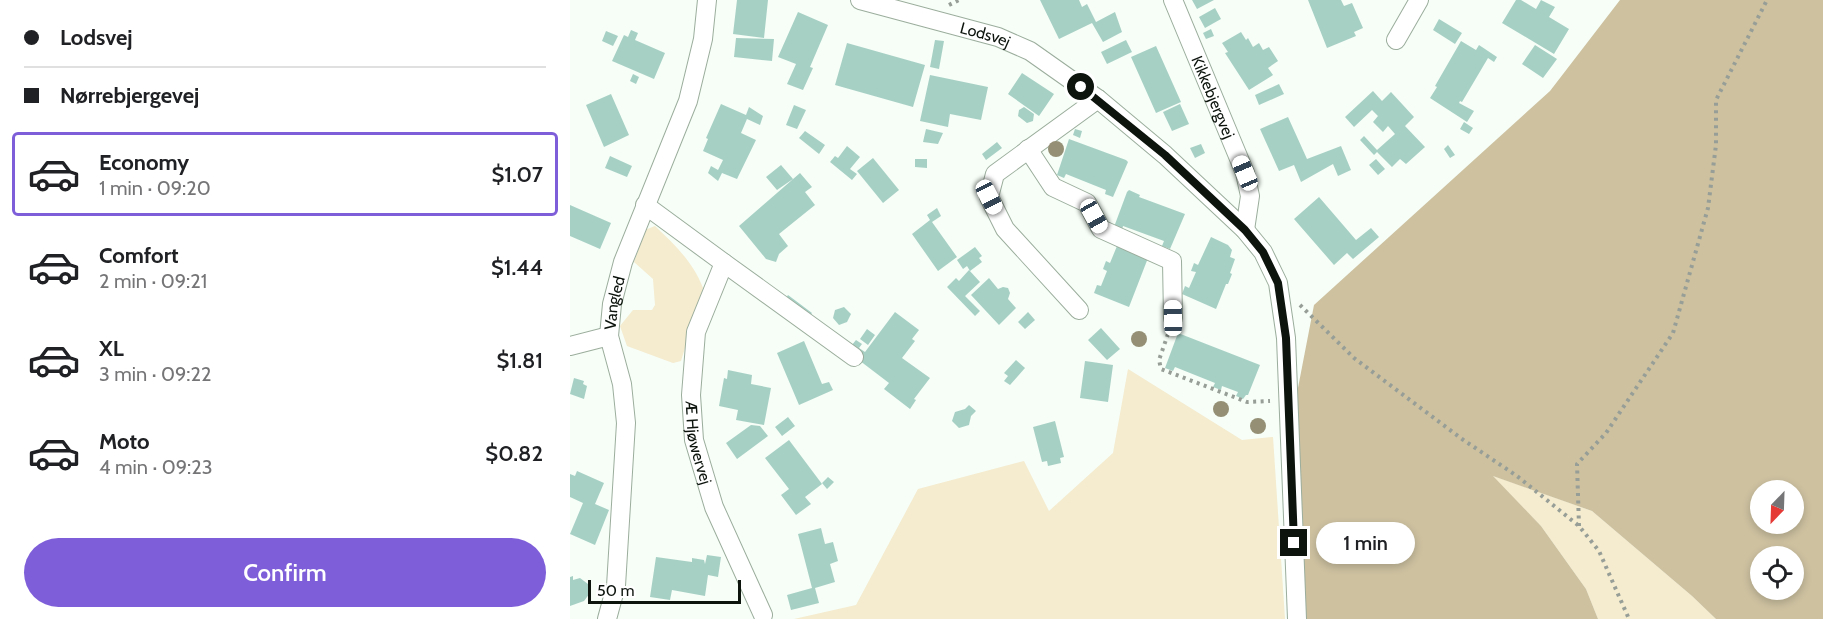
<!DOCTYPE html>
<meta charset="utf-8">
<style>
body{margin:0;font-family:Cabin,sans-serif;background:#f2f2f2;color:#202124;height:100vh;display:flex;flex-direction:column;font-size:22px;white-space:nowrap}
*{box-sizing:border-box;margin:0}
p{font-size:20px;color:#757577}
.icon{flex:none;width:33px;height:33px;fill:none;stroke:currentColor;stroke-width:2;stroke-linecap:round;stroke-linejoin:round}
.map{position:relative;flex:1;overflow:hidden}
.sheet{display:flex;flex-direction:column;background:#fff;width:570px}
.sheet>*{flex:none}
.banner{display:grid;align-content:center;height:132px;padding:0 24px;background:#fff}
.needle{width:39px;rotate:203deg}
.controls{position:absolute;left:1180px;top:480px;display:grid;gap:12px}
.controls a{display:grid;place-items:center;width:54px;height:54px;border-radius:50%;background:#fff;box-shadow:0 3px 9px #0003;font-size:30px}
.scale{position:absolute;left:18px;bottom:15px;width:153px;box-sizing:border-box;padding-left:6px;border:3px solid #0d140e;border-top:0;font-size:16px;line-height:21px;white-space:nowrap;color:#0d140e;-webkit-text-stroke:4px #fff;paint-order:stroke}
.end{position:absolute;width:27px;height:27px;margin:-14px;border:8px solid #0d140e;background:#fff;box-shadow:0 0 0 3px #fff}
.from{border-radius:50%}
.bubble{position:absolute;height:42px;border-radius:21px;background:#fff;box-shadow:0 3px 9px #0003;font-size:20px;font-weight:600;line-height:42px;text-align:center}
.car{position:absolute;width:18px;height:36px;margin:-18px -9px;border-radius:8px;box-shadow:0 0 4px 2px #0007;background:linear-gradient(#fff 24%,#345 0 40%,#fff 0 76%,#345 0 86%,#fff 0)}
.banner b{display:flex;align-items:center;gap:21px;height:57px;font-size:22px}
.banner b+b{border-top:2px solid #e0e0e0}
.banner i{width:15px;height:15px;background:#202124}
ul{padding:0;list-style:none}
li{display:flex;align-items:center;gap:18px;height:84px;margin:0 12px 9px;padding:0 12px;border:3px solid transparent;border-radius:6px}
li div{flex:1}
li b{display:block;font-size:22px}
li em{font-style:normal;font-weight:600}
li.selected{border-color:#7e5ed9}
li>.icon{width:54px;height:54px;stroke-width:1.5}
.primary-button{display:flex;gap:12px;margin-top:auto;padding:12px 24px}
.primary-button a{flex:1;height:69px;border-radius:36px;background:#7e5ed9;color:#fff;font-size:24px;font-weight:600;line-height:69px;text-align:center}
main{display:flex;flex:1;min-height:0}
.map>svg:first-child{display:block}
.green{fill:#f5ebce}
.forest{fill:#cdc1a0;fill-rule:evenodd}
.building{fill:#a7d0c5}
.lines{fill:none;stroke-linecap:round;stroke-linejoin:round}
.minor-casing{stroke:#9bad9c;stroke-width:20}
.path{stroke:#969e97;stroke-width:4;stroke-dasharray:3 4.5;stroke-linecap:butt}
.minor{stroke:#fff;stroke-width:18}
.tree{fill:#948f75}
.route{stroke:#0d140e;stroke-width:8}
.labels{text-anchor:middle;stroke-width:6;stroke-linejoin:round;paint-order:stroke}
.street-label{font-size:16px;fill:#0d140e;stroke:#fff}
</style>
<main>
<section class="sheet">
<div class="banner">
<b><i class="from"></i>Lodsvej</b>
<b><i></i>Nørrebjergevej</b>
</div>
<ul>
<li class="selected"><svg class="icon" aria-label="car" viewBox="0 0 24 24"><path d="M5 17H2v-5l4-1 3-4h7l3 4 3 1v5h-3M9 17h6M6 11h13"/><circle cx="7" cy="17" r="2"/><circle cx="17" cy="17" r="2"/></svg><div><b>Economy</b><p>1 min · 09:20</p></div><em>$1.07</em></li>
<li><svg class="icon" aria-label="car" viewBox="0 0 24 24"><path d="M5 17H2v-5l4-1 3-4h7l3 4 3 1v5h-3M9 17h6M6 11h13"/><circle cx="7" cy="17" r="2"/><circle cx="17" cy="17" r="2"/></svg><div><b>Comfort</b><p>2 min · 09:21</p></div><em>$1.44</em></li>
<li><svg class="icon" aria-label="car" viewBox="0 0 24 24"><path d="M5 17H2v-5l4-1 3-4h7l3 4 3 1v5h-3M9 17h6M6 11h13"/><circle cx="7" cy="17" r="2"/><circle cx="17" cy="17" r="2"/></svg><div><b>XL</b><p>3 min · 09:22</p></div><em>$1.81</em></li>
<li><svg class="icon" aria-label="car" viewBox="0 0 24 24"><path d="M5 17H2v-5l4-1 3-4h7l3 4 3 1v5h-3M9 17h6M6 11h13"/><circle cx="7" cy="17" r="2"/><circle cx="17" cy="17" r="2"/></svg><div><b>Moto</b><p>4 min · 09:23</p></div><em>$0.82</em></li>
</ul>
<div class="primary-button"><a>Confirm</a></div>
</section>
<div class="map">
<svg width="1253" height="619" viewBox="0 0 1253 619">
<rect width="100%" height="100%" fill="#f6fef7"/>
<!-- green -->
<path class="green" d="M85,226C105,245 123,262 133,288L111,361L103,363L57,346L50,326L63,310H82L85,305L83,279L64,262L75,230Z
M558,369L672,440L703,437L715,619H224L286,605L348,489L454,461L479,511L543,453Z
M921,475L1022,511L1122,596L1146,619H1028L1016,589L971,526Z"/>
<!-- forest -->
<path class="forest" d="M1050,0H1253V619H1146L1122,596L1022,511L923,476L971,526L1016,589L1028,619H734L727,393L744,305L980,91ZM1191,490H1224V524H1191ZM1191,556H1224V590H1191Z"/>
<!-- building -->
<path class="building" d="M167,0H198L194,38L163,34Z
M470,0H509L512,7L517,4L526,22L545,12L552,32L533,42L522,23L489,39Z
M622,0H644L627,9Z
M738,0H771L774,6L782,3L793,28L784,32L786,36L757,48Z
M946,0H951L966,9L971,0L985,7L979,17L999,29L984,54L932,23Z
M645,8L651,19L635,28L629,17Z
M228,12L258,25L240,67L243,68L233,90L217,84L226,64L208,57Z
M869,19L892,33L885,44L863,30Z
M641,29L644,36L636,39L633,33Z
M61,30L68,33L65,40L95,53L84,79L42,61L54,35L58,37Z
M36,31L48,36L43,46L32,41Z
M671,32L676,40L678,38L683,47L689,43L693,50L699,47L708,61L698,68L703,75L679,90L655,53L658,52L652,43Z
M166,38L204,39L202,61L164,57Z
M365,40L374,41L369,69L360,67Z
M556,40L562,52L537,64L531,52Z
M891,41L906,50L909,45L927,57L924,62L918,58L892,102L890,101L889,103L904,111L897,122L860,98L867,87L865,86Z
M277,43L355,65L343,107L265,85Z
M965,45L987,59L973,78L952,64Z
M586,46L611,102L586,113L561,57Z
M452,73L484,94L469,116L438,94Z
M63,74L69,77L66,84L60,81Z
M360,75L418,87L411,120L380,114L378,127L350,121Z
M709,84L714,94L689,105L685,95Z
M803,91L812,101L821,92L844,117L835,126L855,147L836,164L830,159L822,167L807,152L804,155L790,140L794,136L807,150L825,134L818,126L813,132L803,122L808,116L802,110L784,127L775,117Z
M41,94L59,135L34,147L16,105Z
M151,104L176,115L179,107L193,116L190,125L177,119L171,133L186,140L167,179L152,173L148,181L138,173L141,166L148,170L153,160L133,151L138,139L136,138Z
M610,104L619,124L602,131L593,112Z
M224,105L236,110L227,129L216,125Z
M454,107L464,114L463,121L457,123L448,116L449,110Z
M718,117L737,159L771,146L781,170L768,176L763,164L731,182L724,165L709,171L690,129Z
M894,122L903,128L899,134L890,129Z
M356,129L373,133L368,144L353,142Z
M505,129L512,131L510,138L503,135Z
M235,131L255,145L249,154L229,138Z
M499,139L556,160L558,162L543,197L535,194L536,190L496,174L494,178L487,175Z
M427,142L432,148L416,160L412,154Z
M631,144L635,153L625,158L620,148Z
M878,145L885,155L880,158L874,149Z
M277,146L290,157L280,169L287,174L282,180L260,162L265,156L268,158Z
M40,156L62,166L57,177L35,168Z
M303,158L329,190L313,203L287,171Z
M345,159H357V168L345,167Z
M806,159L815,169L808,175L799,165Z
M211,165L223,179L207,190L196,177Z
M230,173L242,187L235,192L245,205L209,234L218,246L209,254L206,262L196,259L169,226Z
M559,190L570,195L569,197L615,214L600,249L592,246L594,241L553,226L552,230L544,227L557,192Z
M749,197L786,240L801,228L809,237L783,259L777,253L764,265L724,219Z
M0,205L41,223L30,249L0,236Z
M367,208L371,216L362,222L387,257L368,271L342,234L360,220L357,215Z
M641,237L658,245L662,250L660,257L665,259L660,273L662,274L658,284H656L646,309L612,294L615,286L619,288L626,272L621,271L624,263L628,265Z
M547,246L578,258L559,307L524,293L527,285L531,286L537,271L533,269L536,261L540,263Z
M405,247L412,256L409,258L412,262L400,271L397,266L393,269L387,260Z
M399,270L410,282L395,296L410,311L405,316L377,287L386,278L389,281Z
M419,278L428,289L433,287L438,288L440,293L438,299L446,308L429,325L401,295Z
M218,295L242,313L237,319L214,301Z
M274,307L281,314L277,322L269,325L263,318L265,310Z
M325,312L349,330L342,339L345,341L332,358L360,378L344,399L346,400L340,409L314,389L319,383L277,351L286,340L292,344L289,348L295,352Z
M458,312L465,320L455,329L448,322Z
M531,328L550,349L537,360L518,340Z
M297,329L305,335L298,345L290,339Z
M608,333L690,365L678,395H676L673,399L666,396L668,392L652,386L651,390L643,387L645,383L605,367L603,371L595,368Z
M234,341L252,384L259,382L263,390L229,405L207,353Z
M446,360L455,368L440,385L434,381L438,376L434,373Z
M515,361L543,365L538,402L510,398Z
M158,370L182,375L181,384L201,388L194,425L166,420L168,410L149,406L154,378L157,379Z
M4,378L14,381L13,384L17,386L14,399L0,394Z
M399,405L406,411L401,416L399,425L389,428L382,421L385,412L395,409Z
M218,417L225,426L212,436L205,427Z
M485,421L494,457L490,458L491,463L478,466L477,461L472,462L463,427Z
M181,425L190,426L198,436L167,459L156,443Z
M219,440L252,484L235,497L241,504L226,515L211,495L219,489L195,458Z
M7,471L34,483L25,504L39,510L25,545L0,534L13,503L0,497V474L5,476Z
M258,477L264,482L257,489L252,483Z
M251,528L255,544L263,542L268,561L260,564L265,582L245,588L249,603L221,610L217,595L242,588L228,534Z
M137,555L151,557L148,577L138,575L135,596L102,590L100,600L80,597L86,557L122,562V558L134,560L135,564Z
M3,576V580L10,578L18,584L20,593L14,601L0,606V577Z"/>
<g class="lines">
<!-- minor casing -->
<g class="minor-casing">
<g id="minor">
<path id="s1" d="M290,0L428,37L460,51L528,99L595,155L675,230L693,252L708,283L716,338L727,619"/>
<path id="s2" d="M603,0L675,173L680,196L675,230"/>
<path d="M826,40L849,0"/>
<path d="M458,149L483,187L517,203L531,229L602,261L603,318"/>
<path id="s3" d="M75,205L154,263L126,332L121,395L124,440L144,507L193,615"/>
<path d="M154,263L284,357"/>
<path d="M509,310L435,229L419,197L425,174L528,99"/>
<path d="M0,346L39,336"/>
<path id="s4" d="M37,619L46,586L56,423L52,384L39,336L42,304L53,262L118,101L133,39L137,0"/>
</g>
</g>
<!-- path -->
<path class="path" d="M379,5L389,0
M730,305L784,358L892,439L947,476L1009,526L1029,551L1059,619
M598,334L589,360L591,369L677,402L700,401
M1009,526L1007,464L1036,433L1103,333L1138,208L1146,145V100L1197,0"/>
<!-- minor -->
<use href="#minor" class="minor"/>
</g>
<!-- trees -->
<g class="tree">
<circle cx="486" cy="149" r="8"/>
<circle cx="569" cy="339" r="8"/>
<circle cx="651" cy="409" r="8"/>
<circle cx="688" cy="426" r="8"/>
</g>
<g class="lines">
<!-- route -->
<path class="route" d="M511,87L595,155L675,230L693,252L708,283L716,338L724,543"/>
</g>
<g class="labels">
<!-- street labels -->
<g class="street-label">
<text dy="6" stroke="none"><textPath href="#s1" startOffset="130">Lodsvej</textPath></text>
<text dy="6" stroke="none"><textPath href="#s2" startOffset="105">Kikkebjergvej</textPath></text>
<text dy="6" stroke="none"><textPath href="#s4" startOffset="320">Vangled</textPath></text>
<text dy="6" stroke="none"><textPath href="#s3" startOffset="284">Æ Hjøwervej</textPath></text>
</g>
</g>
</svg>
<div class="controls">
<a><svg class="needle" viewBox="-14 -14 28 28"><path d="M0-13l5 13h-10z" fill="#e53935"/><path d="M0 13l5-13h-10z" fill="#757577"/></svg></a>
<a><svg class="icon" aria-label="locate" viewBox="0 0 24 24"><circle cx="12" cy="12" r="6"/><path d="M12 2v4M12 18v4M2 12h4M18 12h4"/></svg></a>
</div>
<div class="scale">50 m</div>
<i class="end from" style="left:511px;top:87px"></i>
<i class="end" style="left:724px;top:543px"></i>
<div class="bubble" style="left:746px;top:522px;width:99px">1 min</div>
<i class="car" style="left:675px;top:173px;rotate:337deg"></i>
<i class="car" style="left:419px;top:197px;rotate:153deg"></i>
<i class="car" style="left:524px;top:216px;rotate:151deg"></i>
<i class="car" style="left:603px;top:318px;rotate:359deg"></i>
</div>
</main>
